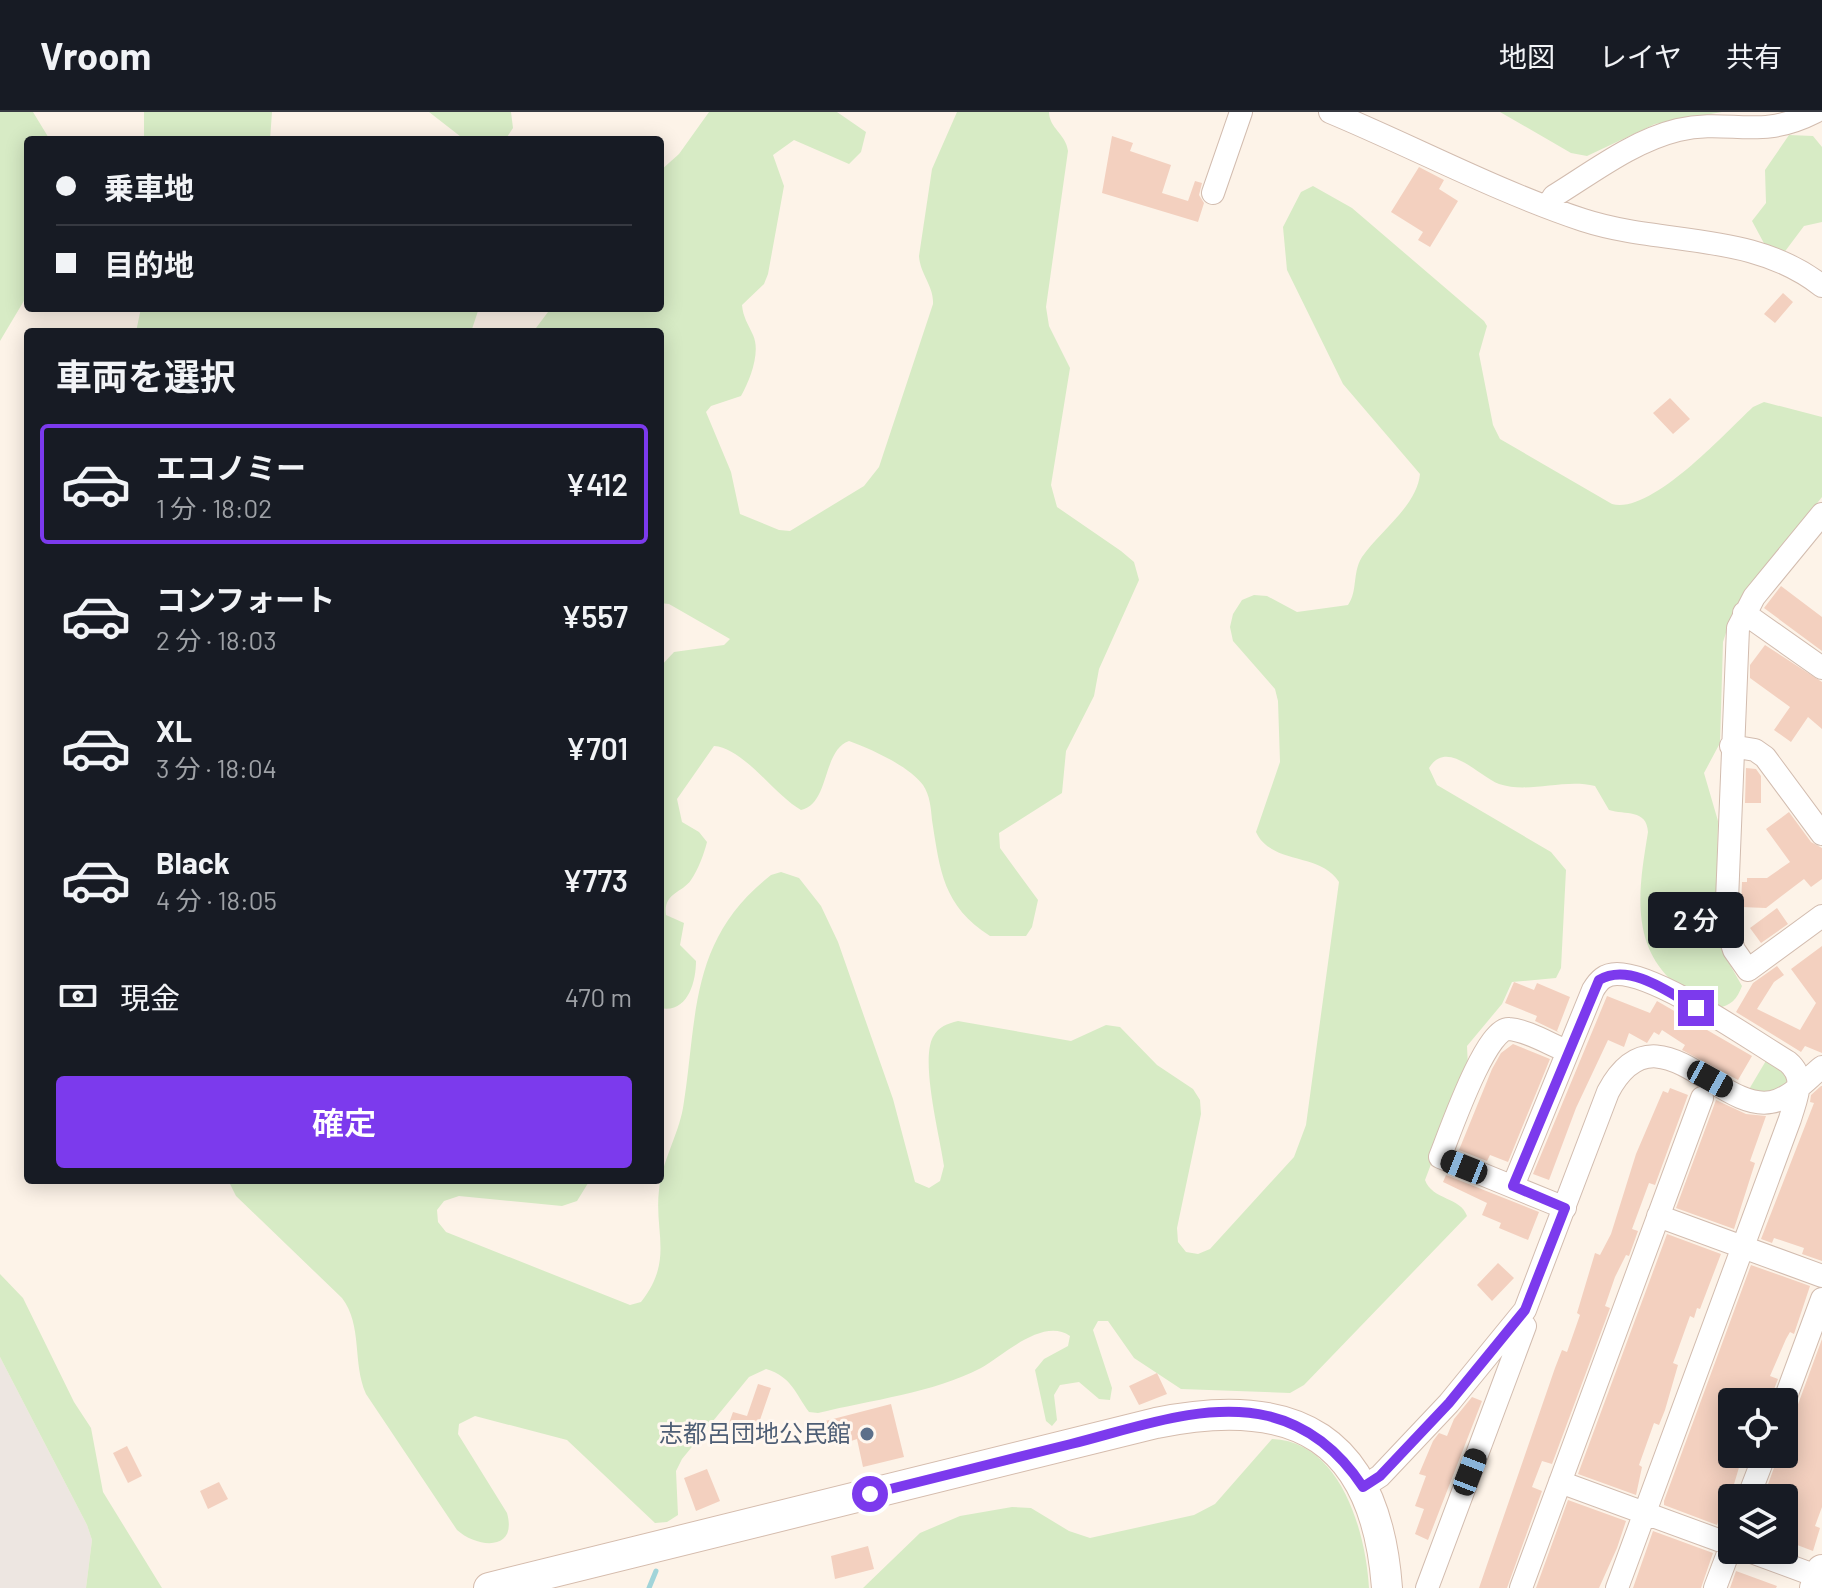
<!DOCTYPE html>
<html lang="ja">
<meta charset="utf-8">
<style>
body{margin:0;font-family:Barlow,"Noto Sans JP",sans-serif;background:#242831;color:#f1f3f6;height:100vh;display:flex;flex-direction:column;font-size:30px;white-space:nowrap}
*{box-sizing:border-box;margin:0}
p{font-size:26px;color:#9ea1a6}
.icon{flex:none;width:44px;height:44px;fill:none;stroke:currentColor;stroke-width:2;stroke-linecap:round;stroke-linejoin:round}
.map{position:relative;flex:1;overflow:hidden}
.sheet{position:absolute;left:24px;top:216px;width:640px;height:856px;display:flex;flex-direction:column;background:#171b24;border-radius:8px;box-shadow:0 4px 20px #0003}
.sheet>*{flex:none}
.banner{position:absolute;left:24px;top:24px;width:640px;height:176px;border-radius:8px;box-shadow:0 4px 20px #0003;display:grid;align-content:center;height:176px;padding:0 32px;background:#171b24}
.controls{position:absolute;left:1718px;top:1276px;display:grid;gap:16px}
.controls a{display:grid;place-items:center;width:80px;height:80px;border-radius:8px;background:#171b24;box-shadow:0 4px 20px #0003;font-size:40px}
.end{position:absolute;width:36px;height:36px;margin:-18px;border:10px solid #7c3aed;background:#fff;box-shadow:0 0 0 4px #fff}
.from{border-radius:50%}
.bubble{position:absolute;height:56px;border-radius:8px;background:#171b24;box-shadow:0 4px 20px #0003;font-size:26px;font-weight:600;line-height:56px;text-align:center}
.car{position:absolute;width:24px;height:48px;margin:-24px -12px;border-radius:10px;box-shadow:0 0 6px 2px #0007;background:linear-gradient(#222 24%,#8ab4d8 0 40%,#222 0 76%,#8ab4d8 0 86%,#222 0)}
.banner b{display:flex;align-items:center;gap:28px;height:76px;font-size:30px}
.banner b+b{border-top:2px solid #363941}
.banner i{width:20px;height:20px;background:#f1f3f6}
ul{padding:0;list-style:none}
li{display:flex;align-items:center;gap:24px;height:120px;margin:0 16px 12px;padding:0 16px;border:4px solid transparent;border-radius:8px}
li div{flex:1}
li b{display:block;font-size:30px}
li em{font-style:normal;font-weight:600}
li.active{border-color:#7c3aed}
li>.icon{width:72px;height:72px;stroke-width:1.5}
h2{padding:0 32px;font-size:36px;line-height:96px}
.pay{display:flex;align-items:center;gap:20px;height:88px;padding:0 32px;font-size:30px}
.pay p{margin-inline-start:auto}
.button{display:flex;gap:16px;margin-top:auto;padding:16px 32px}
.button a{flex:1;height:92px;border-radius:8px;background:#7c3aed;color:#fff;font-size:32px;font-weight:600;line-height:92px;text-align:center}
header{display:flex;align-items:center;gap:48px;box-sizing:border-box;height:112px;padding:0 40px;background:#171b24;border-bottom:2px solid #363941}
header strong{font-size:38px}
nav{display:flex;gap:44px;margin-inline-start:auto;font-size:28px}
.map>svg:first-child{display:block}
.industrial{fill:#ede6e1}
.green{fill:#d7ebc5}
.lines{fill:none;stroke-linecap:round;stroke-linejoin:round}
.stream{stroke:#a1d4d9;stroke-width:5}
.building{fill:#f3d0bf}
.street-casing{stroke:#d2bcaf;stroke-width:24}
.secondary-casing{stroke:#d5bcad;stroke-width:32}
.street{stroke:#fff;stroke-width:22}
.secondary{stroke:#fff;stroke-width:30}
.route{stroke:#7c3aed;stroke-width:10}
.service-dot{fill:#5c6f8a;stroke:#fff7ef;stroke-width:3}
.labels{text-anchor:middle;stroke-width:6;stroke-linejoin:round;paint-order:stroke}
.service-label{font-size:24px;fill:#4e5e75;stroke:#fff7ef;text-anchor:end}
</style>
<header>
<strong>Vroom</strong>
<nav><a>地図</a><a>レイヤ</a><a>共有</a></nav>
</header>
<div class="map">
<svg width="1822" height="1476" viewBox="0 0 1822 1476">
<rect width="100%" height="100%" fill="#fdf3e8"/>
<!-- industrial -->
<path class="industrial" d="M0,1245L87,1413L92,1428L86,1476H0Z"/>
<!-- green -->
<path class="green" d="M0,0H33L50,28H28V182L0,229Z
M144,0H272L270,28H144Z
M429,0H511L513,16L505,28H465Z
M709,0H837L866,20L861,40L849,52L794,28L773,43L784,74L768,162L764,172L742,193C743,205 748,212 753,223C761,240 750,268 741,284L711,294L706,300L731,360L740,402L779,418L790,419L864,374L879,355L933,192C934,174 920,162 919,144L932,57L957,0H1049C1049,16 1066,22 1068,39L1046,195L1049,214L1070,256L1051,373L1057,395L1121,439L1134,450L1139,468L1099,557L1094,584L1066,639L1062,681L999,721L1000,736L1038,788L1032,815L1026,824H990C943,794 940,759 932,708C931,697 930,683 923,673C909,654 871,637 849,629C822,638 830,692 801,698C775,684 744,636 714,634L677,687L682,710L699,720L707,730C704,742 698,758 691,768C682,781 663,781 666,803L684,811L680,833L696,849C696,871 687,902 660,896V555L674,540L724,533L730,527L669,492L660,491V220H533L551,196H660V59L679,42Z
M1500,0H1722L1655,12L1587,44L1571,41Z
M1789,23L1813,24L1822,35V110L1804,114L1783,142L1766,135L1752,109L1766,91L1765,58Z
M1313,74L1352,96L1484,209L1487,214L1479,242L1493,313L1500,327L1612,392C1651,403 1725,321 1753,295L1764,290L1822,305V385L1734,496L1723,530L1720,631L1704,661L1718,709L1716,814L1725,844L1742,874C1737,887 1731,894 1717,896C1702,887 1682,879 1670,867C1629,827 1640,770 1648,720C1647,697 1625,703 1609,698L1595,674C1564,666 1529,682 1499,672C1478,664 1447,626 1429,656L1437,673L1551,740L1566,758L1561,856L1556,866L1512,870L1502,892L1467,934L1468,955L1425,1068C1432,1088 1461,1085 1467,1104L1304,1273L1290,1281L1181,1277L1134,1246L1108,1209H1098L1093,1218L1112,1276L1110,1288L1099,1287L1079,1270L1060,1273L1054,1283L1057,1308L1052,1314L1046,1309L1035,1258L1044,1247L1068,1234L1070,1224C1043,1205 1004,1243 981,1256C933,1281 871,1288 818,1301L809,1300C795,1281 792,1265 766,1257L749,1265L682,1347L676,1359L678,1403L667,1410L655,1411L567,1328L475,1304L459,1312L458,1322L507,1401C518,1440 477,1436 457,1418L366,1282C352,1250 363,1214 342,1186L236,1084L228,1068H590L577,1089L562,1094L459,1084L444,1089L437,1098L438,1110L446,1120L630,1193L641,1190C674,1148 654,1121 659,1078C662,1049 678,1024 683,996C698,904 688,828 771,763L781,760L799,766L821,794L838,830L893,987L915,1070L929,1076L940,1069L944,1054C940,1025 920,949 933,925C939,914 947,912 958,909L1071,929L1106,913L1120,915L1157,953L1193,977L1200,988L1201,1002L1177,1116L1178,1130L1186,1140L1198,1142L1210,1137L1294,1045L1306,1013L1339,770C1321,740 1271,753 1256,720L1280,650L1278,589L1275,577L1233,529L1230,515L1233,502L1242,488L1254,483L1267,484L1297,500L1348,493C1358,479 1352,461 1362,445C1379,420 1417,394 1420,362L1343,272L1287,158L1283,115L1301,80Z
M141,196H479L471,220H136Z
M1767,947L1793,962L1791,970L1770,982L1748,979Z
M0,1162L23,1186L74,1290L91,1316L103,1380L162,1476H86L92,1428L87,1413L0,1245Z
M1272,1327C1341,1329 1366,1421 1369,1476H863L920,1421L960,1404L1012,1395L1031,1396L1069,1419L1090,1426L1194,1403L1215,1392Z"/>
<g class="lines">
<!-- stream -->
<path class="stream" d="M649,1476L656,1459"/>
</g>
<!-- building -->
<path class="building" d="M1112,24L1133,31L1130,39L1171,53L1162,81L1188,89L1195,69L1202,71L1199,83L1204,91L1198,110L1102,81Z
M1419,55L1444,68L1439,77L1458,89L1430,135L1418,128L1423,120L1391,100Z
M1783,181L1793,190L1775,211L1764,202Z
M1670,286L1690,307L1673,322L1653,301Z
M1781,474L1822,505V539L1764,496Z
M1765,533L1822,570V617L1808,605L1791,630L1774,618L1790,595L1750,566V553Z
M1746,656L1756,657L1761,664V691H1745Z
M1789,700L1811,730L1822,736V767L1811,775L1804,767L1766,796L1741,795L1742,770H1747V766H1767L1790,750L1766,717Z
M1777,796L1788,812L1761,831L1750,816Z
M1822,834V941L1805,934L1801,940L1736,900L1753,871L1777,854L1784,863L1774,870L1757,897L1800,918L1816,891L1791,857Z
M1514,870L1534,878L1537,871L1570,885L1557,919L1560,921L1535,909L1537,904L1505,891Z
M1607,884L1650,901L1657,889L1752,944L1738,968L1682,938L1685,933L1662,918L1659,923L1654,920L1647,931L1629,921L1624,935L1608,928L1576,996L1549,1068L1533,1062Z
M1513,932L1550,947L1508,1050L1490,1043L1487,1049L1459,1038L1492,957L1501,941Z
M1821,974H1822V1149L1802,1142L1804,1136L1774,1126L1772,1131L1761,1127L1814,991L1810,990L1811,983Z
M1670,976L1688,983L1655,1073L1649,1071L1632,1117L1638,1119L1629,1144L1626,1143L1615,1165L1605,1194L1610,1196L1552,1352L1542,1349L1532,1375L1542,1379L1507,1476H1479L1555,1256L1562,1238L1567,1240L1580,1203L1577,1201L1595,1141L1600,1143L1611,1122L1636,1042L1663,979L1668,981Z
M1716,988L1746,1002L1766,1004L1750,1049L1755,1051L1734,1117L1676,1096Z
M1446,1063L1539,1100L1528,1128L1499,1116L1501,1111L1482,1103L1487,1091L1443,1070Z
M1667,1122L1721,1142L1700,1197L1697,1196L1694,1206L1690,1204L1676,1243L1673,1251L1678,1253L1665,1298L1659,1313L1654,1311L1639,1353L1642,1355L1636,1383L1578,1362Z
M1498,1151L1514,1166L1492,1189L1477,1173Z
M1751,1153L1810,1174L1794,1222L1790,1220L1786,1227L1770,1264L1778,1267L1771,1285L1765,1283L1763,1290H1732V1342H1743L1732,1379V1408L1720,1404L1717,1413L1664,1393V1389Z
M1822,1227V1395L1815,1414L1820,1416L1813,1439L1784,1428L1797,1386H1763L1779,1342H1784L1787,1304L1797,1295Z
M1157,1261L1167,1282L1139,1293L1129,1274Z
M758,1272L771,1276L751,1334L724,1325L733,1300L747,1304Z
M1472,1285L1482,1289L1428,1428L1415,1422L1424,1397L1415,1394L1426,1364L1419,1362L1433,1329L1439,1321L1447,1324L1454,1307Z
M891,1292L904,1345L863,1355L857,1327L851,1329L850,1323L811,1332L806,1314Z
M127,1334L142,1364L128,1371L113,1341Z
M707,1357L720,1389L696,1399L684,1366Z
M219,1370L228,1387L208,1397L200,1379Z
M1568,1388L1626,1409L1617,1436L1599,1476H1536Z
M1653,1419L1713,1441L1701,1476H1633Z
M868,1434L874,1457L835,1467L831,1444Z
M1736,1459L1777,1474L1776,1476H1730Z"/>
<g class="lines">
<!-- street casing -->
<g class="street-casing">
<path id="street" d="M1330,0C1414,35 1496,79 1583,108C1663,134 1752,119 1822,174
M1213,81L1241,0
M1547,95L1554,84C1593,60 1633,29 1678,18C1731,6 1758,29 1815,0
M1822,402L1754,485L1738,516L1726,813L1734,838L1748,858L1822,804
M1744,501L1822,556
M1731,634L1755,638L1765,645L1822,722
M1513,1074L1593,878C1599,868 1605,862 1617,862C1658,862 1750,927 1788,950C1807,966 1796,986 1790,1007L1617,1476
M1565,1096L1440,1045C1449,1023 1486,915 1509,917C1527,918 1551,933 1567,939
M1658,1104L1822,1164
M1784,1290L1822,1187
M1560,1370L1732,1433
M1363,1375L1380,1364L1449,1291L1525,1198L1608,980C1656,890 1718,1000 1771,990C1790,987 1807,967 1822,955
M1748,1386L1765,1342
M1746,1438L1822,1466
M1427,1476L1525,1214L1517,1209
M1521,1476L1702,986
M1715,1476L1732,1431"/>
</g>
<!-- secondary casing -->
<g class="secondary-casing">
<path id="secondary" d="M489,1476L1156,1311C1296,1282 1376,1326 1387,1476
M1815,1476L1822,1458"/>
</g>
<!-- street -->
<use href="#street" class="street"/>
<!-- secondary -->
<use href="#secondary" class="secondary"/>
</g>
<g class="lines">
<!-- route -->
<path class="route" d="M870,1382C937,1365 1004,1349 1071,1332C1132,1317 1204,1289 1268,1304C1309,1314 1340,1340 1363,1375L1380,1364L1449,1291L1525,1198L1565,1096L1513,1074L1599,868C1630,850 1670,881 1696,896"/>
</g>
<!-- markers -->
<circle class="service-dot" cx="867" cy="1322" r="8"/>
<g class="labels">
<!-- service labels -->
<g class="service-label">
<text x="851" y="1330">志都呂団地公民館</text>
</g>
</g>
</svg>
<div class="controls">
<a><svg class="icon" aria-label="locate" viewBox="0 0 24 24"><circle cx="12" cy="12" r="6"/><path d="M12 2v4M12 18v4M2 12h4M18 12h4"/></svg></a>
<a><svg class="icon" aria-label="layers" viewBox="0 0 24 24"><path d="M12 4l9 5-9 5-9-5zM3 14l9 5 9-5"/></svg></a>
</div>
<i class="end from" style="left:870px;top:1382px"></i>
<i class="end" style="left:1696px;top:896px"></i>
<div class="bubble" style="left:1648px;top:780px;width:96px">2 分</div>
<i class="car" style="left:1710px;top:967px;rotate:119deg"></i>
<i class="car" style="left:1464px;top:1055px;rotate:292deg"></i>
<i class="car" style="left:1470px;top:1360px;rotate:21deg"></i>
<div class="banner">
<b><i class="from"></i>乗車地</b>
<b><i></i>目的地</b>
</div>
<section class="sheet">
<h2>車両を選択</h2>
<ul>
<li class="active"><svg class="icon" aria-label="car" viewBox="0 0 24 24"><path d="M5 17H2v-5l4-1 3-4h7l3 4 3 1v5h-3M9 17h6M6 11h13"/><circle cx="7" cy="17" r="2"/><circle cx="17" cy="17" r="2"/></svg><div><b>エコノミー</b><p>1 分 · 18:02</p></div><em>¥412</em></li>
<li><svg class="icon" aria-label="car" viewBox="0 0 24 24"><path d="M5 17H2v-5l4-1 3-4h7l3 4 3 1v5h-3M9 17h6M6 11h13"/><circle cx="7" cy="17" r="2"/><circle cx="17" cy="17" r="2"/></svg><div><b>コンフォート</b><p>2 分 · 18:03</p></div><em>¥557</em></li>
<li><svg class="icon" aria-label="car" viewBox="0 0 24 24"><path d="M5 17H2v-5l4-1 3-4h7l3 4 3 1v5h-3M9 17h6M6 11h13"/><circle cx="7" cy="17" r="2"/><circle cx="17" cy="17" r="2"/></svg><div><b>XL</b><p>3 分 · 18:04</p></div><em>¥701</em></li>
<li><svg class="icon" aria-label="car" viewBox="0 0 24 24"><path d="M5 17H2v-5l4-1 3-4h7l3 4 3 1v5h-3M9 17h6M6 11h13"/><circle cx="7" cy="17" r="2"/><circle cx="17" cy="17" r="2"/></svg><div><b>Black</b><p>4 分 · 18:05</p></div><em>¥773</em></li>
</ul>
<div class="pay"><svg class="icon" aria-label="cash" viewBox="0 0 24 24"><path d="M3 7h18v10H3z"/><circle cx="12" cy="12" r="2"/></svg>現金<p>470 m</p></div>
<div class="button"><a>確定</a></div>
</section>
</div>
